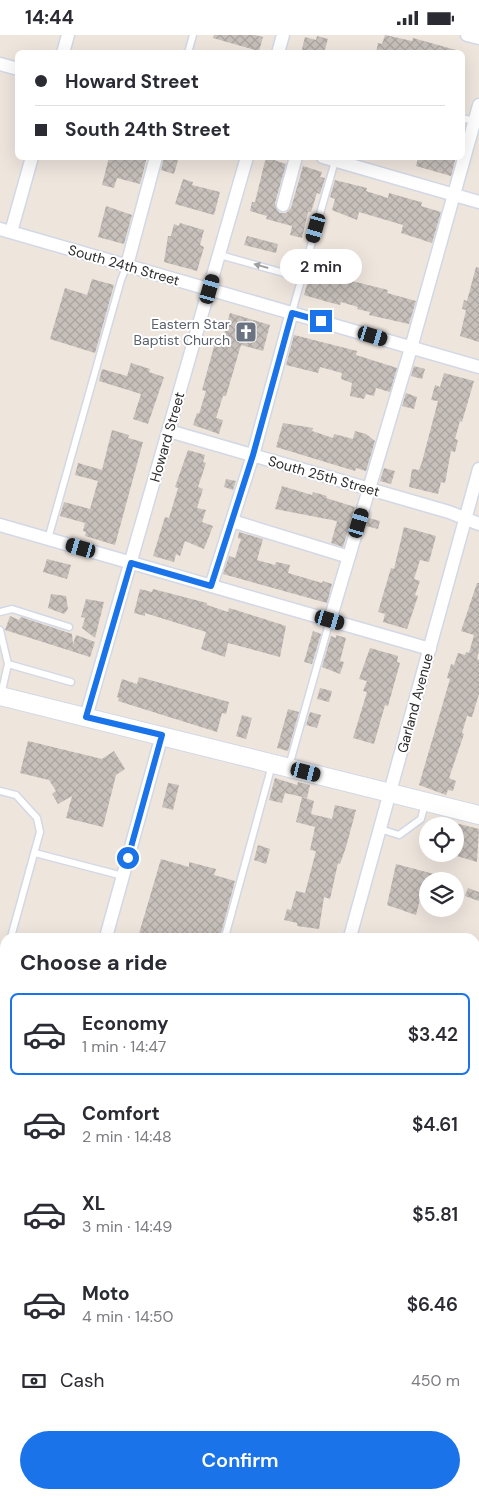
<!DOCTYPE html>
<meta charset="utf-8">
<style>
body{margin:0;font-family:"DM Sans",sans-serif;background:#f2f2f3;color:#2b2b33;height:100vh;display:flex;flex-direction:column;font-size:19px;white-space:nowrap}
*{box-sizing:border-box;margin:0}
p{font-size:16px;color:#7c7c81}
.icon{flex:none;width:28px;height:28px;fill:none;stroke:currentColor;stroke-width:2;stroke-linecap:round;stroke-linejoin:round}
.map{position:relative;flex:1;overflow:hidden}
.details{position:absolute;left:0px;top:898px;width:480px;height:566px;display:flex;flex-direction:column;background:#fff;border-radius:15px 15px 0 0;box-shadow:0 5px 20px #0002}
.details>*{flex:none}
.guide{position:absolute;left:15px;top:15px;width:450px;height:110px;border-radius:8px;box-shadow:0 5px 20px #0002;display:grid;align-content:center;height:110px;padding:0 20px;background:#fff}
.fabs{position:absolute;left:419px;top:782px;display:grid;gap:10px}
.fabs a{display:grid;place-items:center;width:45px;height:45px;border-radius:50%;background:#fff;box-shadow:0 5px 20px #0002;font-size:25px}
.end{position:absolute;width:22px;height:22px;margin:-11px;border:6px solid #1a73e8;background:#fff;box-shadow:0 0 0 2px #fff}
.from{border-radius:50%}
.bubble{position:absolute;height:35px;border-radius:18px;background:#fff;box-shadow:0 5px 20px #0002;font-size:16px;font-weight:600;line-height:35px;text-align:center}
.car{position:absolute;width:15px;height:30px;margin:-15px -8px;border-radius:6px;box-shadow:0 0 4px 1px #0007;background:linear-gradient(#222 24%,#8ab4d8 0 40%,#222 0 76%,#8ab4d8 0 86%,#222 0)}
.guide b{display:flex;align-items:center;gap:18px;height:48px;font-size:19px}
.guide b+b{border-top:1px solid #e1e1e2}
.guide i{width:12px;height:12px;background:#2b2b33}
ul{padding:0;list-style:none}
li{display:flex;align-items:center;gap:15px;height:82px;margin:0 10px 8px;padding:0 10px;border:2px solid transparent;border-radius:8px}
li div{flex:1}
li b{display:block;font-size:19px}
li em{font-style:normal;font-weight:600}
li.current{border-color:#1a73e8}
li>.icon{width:45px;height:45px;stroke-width:1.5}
h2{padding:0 20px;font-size:22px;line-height:60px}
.pay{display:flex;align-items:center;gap:12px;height:55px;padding:0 20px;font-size:19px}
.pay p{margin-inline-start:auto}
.cta{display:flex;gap:10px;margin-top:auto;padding:10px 20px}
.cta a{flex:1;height:58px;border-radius:30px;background:#1a73e8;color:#fff;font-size:20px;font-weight:600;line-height:58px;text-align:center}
.status{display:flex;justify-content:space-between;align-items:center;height:35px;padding:0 25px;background:#fff;direction:ltr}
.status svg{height:14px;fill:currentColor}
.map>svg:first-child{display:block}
.education{fill:#f0e1cc}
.medical{fill:#f5dade}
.building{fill:url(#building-cross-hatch)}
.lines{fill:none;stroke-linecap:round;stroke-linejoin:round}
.lane-casing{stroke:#d2d8e5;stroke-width:9}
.street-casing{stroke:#d2d8e5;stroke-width:15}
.secondary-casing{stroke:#d2d8e5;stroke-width:20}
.lane{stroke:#fff;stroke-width:6}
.street{stroke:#fff;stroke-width:12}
.secondary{stroke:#fff;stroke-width:18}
.oneway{fill:#a0a0a0}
.route{stroke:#1a73e8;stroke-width:6}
.labels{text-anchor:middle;stroke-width:4;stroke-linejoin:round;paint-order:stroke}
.street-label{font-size:14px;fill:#2c2c2c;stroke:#fff}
.worship-label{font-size:14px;fill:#5b616d;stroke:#fff;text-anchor:end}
</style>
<div class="status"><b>14:44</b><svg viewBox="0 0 49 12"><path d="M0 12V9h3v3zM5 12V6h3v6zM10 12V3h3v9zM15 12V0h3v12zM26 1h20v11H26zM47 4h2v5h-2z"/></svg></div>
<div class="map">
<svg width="479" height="1463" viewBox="0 0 479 1463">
<defs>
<pattern id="building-cross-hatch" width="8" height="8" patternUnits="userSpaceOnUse" patternTransform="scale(1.25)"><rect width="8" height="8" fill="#c6bfba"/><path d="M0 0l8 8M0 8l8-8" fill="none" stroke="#aaa4a0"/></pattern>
</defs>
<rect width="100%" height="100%" fill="#eee5dd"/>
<!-- education -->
<path class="education" d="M218,1459H451L450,1463H217Z"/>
<!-- medical -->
<path class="medical" d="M0,1235L5,1237V1427L0,1426Z"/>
<!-- building -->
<path class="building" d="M214,0H255L263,2L259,16L213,3Z
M385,0L412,6L413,3L456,15V18H376L378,8L382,9Z
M317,1L328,4L324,18H301L305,2L316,5Z
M109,122H147L140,149L117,143L114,153L102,150Z
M164,122H179L174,139L161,135Z
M418,122H456L451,141L416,131Z
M268,123L286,129L275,168L277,175L280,178H286L291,173L303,131L322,137L320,142L325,143L320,159L317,158L311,177H308L302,203L290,200L292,191L266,184L267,181L250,176L252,167H255L265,126Z
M183,144L193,147L192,150L220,157L214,180L175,169Z
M335,145L367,153L366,156L388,163L389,158L417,166L422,167L421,171L441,177L432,208L401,198L403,190L359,177L357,185L332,175L335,164L330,162Z
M106,171L132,180L124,209L98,202Z
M180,188L204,195L200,210L204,212L197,236L164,227L168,201H171L174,189L179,191Z
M247,201L278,209L276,218L244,210Z
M332,214L344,217L336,242L388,255L387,258L416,266L409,289L369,280L370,277L357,274L358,272L341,267L340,270L328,267L304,260L310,238L323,242Z
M476,232L479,233V307L460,301L466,275L462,274L464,265L467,266Z
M92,244L114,250L95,318L50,304L65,253L87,260Z
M230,278L270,290L263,316L241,310L226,361H223L216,383L223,385L219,399L193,390L197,378L199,379L206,356L202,355L215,308L221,310Z
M294,300L357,316L356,320L397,333L390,357L376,353L374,361L366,359L364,364L350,361L352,348L341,344L342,338L320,332L318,338L286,330Z
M131,328L150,334L149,337L164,342L148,389L133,384L141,359L99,346L102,334L127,341Z
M414,331L425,334L422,344L411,341Z
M444,338L474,346L462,387L460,386L455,404L458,405L455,417L451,416L445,448L441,447L438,459L409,452L412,434L419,435L422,427L438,366L431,365L435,350L440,352Z
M406,358L417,362L414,374L402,371Z
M283,388L313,393L312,396L333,403L334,399L353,404L355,396L366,399L375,406L366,436L356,433L355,436L276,412Z
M112,395L129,400L128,403L143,407L115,510L85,501L86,497L83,496L85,488L60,481L64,467L90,474L98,446L75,440L78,428L102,435Z
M188,415L205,420L203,427L206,428L198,452L203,454L197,473L206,475L202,487L213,491L204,514L185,506L180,521L176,519L174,527L153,521L165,482L169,483L178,453L175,452Z
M384,433L395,436L391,449L380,446Z
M226,444L236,446L233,455L224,452Z
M282,451L312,460L313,457L327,461L326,463L355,472L343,512L331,508L337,486L275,474Z
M369,483L380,486L378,494L366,491Z
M404,492L436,501L429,527L420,525L414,544L420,546L415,560L418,561L407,594L383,587L385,579L378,577L391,533L394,534Z
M239,497L263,504L257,525L275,530L276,527L290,530L288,538L322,548L323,546L332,549L327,568L223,539L229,521L235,523L241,504L238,503Z
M47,524L71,530L67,544L43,537Z
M477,548H479V616L477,624L479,625V659L472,682L467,681L462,698L464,699L449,743L456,746L453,756L448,755L446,760L419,750L450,644L447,643L451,629L454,630L458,618L465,620L466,617L469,618L474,600L461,596Z
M140,554L152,557L153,554L207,568V570L228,577L229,573L239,576L286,591L280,622L228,608L225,622L201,614L206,597L145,578V581L134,578Z
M51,559L66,561L68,574L64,579L48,573Z
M86,564L104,567L95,603L82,593L85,583L81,582Z
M10,581L19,585L21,582L72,599L73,609L76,600L95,607L90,622L5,595Z
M313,596L321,599L312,629L304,627Z
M336,600L346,603L340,626L344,627L340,639L322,632L331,601L336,603Z
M370,613L398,621L397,627L400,628L388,671L385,670L374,709L353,703L367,657L363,656L367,646L359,644Z
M139,642L229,667L226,679L222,678L217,697L118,666L119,663L117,662L122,644L137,649Z
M320,653L332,656L329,667L317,664Z
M288,674L299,677L288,716L277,713Z
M310,677L321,680L317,693L306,690Z
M242,680L252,683L246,704L236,701Z
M28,706L102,724L114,716L125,734L116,740L103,792L66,783L72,761L58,769L52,759L56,756L49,745L20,738Z
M275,743L297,750L298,747L310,750L307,763L285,758L282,768L269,765Z
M168,748L179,750L173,775L162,772Z
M302,762L314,766L311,779L332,784L335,770L356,775L346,812L340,829L338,828L330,864L324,862L319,894L297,891V888L284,885L287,874L291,875L296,856L305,858L316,816L310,815L315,792L296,787Z
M455,788L479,794L477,827L457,821L460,806L455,805Z
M258,810L270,814L266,829L254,825Z
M161,824L189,832V827L216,834L214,840L235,846L220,902H138Z
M396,829L453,844L452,846L424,848L416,880L387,870Z
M468,853L479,857V866L465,861Z"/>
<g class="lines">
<!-- lane casing -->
<g class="lane-casing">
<path id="lane" d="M188,18L193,0
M462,83L474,86
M220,220L302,243
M292,277L335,126
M48,504L121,245L127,230
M0,577L12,574L69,592
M0,595L8,629L71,647
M1,660L8,629
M289,731L330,585
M0,756L16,760L37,783L40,797L11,902
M380,794L399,800L421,784L425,768
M35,818L123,841
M225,902L272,730
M475,942L479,928
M0,943L5,925
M0,959L5,960
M0,1107L5,1109
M0,1218L5,1202
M0,1255L5,1257
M475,1272L479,1273
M0,1282L5,1283
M0,1404L5,1405"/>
</g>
<!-- street casing -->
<g class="street-casing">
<path id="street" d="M467,0L479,3
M63,18L68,0
M278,18L283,0
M0,29L18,34
M323,122L479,167
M283,170L296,122
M0,194L479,332
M11,197L32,122
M127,230L156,122
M169,396L449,477L479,489
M232,486L349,522
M0,490L430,614
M211,551L253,420L292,277
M330,585L411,313L479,70
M86,682L247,122
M106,902L162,700
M350,902L479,434
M0,1218L5,1219
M475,1361L479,1363
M475,1434L479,1419
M197,1463L199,1459
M467,1463L468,1459"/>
</g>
<!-- secondary casing -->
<g class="secondary-casing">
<path id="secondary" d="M0,661L479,780"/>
</g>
<!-- lane -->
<use href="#lane" class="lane"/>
<!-- street -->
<use href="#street" class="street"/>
<!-- secondary -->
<use href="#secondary" class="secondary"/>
</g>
<!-- one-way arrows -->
<defs><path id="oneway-solid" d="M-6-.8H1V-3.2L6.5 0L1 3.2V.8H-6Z" transform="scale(1.25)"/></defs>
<use class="oneway" href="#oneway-solid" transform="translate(261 231) rotate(-164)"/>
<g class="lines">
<!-- route -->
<path class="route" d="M128,823L162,700L86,682L131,528L211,551L253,420L292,278L321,286"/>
</g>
<!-- icons -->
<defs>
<g id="church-square" transform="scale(1.125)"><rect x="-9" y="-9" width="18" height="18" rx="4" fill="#6b7280" stroke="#fff"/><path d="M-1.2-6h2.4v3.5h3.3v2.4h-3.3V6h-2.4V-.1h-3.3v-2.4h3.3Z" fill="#fff"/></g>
</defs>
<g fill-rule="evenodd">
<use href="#church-square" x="246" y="297"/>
</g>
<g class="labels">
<!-- street labels -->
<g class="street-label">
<text transform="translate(124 230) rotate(16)" y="5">South 24th Street</text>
<text transform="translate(167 402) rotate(-74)" y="5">Howard Street</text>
<text transform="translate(324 441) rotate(16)" y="5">South 25th Street</text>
<text transform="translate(415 668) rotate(-75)" y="5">Garland Avenue</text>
</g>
<!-- worship labels -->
<g class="worship-label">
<text x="230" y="294">Eastern Star<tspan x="230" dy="16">Baptist Church</tspan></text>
</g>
</g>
</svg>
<div class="fabs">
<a><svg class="icon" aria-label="locate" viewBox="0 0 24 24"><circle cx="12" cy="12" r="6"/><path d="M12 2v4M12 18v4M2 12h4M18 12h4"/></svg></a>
<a><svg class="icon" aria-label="layers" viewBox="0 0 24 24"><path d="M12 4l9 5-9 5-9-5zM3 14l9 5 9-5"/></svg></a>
</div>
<i class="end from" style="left:128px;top:823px"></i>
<i class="end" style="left:321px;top:286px"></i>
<div class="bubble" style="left:280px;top:214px;width:82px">2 min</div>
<i class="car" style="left:316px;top:193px;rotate:196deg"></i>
<i class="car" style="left:210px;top:254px;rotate:16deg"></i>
<i class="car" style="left:373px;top:301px;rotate:107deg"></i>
<i class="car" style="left:359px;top:488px;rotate:17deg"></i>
<i class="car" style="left:81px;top:513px;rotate:286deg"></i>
<i class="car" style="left:330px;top:585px;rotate:106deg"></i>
<i class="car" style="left:306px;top:737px;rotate:104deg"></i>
<div class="guide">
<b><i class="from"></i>Howard Street</b>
<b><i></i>South 24th Street</b>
</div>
<section class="details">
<h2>Choose a ride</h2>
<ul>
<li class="current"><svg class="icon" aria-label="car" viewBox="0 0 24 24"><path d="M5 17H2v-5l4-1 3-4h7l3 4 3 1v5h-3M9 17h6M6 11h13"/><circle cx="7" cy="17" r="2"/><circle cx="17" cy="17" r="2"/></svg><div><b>Economy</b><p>1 min · 14:47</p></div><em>$3.42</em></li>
<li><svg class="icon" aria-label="car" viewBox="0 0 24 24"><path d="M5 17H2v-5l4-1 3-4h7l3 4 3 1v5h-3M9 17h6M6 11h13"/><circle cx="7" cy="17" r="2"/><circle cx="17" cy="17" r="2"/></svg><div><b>Comfort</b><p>2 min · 14:48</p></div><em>$4.61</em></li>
<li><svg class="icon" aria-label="car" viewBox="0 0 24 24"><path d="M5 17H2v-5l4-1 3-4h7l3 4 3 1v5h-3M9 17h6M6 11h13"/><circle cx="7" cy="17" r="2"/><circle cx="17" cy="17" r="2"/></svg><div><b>XL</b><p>3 min · 14:49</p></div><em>$5.81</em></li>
<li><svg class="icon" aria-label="car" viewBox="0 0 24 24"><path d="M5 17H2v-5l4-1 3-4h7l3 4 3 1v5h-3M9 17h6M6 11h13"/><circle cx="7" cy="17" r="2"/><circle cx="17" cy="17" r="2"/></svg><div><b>Moto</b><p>4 min · 14:50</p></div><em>$6.46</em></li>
</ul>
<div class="pay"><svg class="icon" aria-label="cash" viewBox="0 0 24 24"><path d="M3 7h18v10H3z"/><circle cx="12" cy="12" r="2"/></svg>Cash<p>450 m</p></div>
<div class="cta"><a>Confirm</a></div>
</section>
</div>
